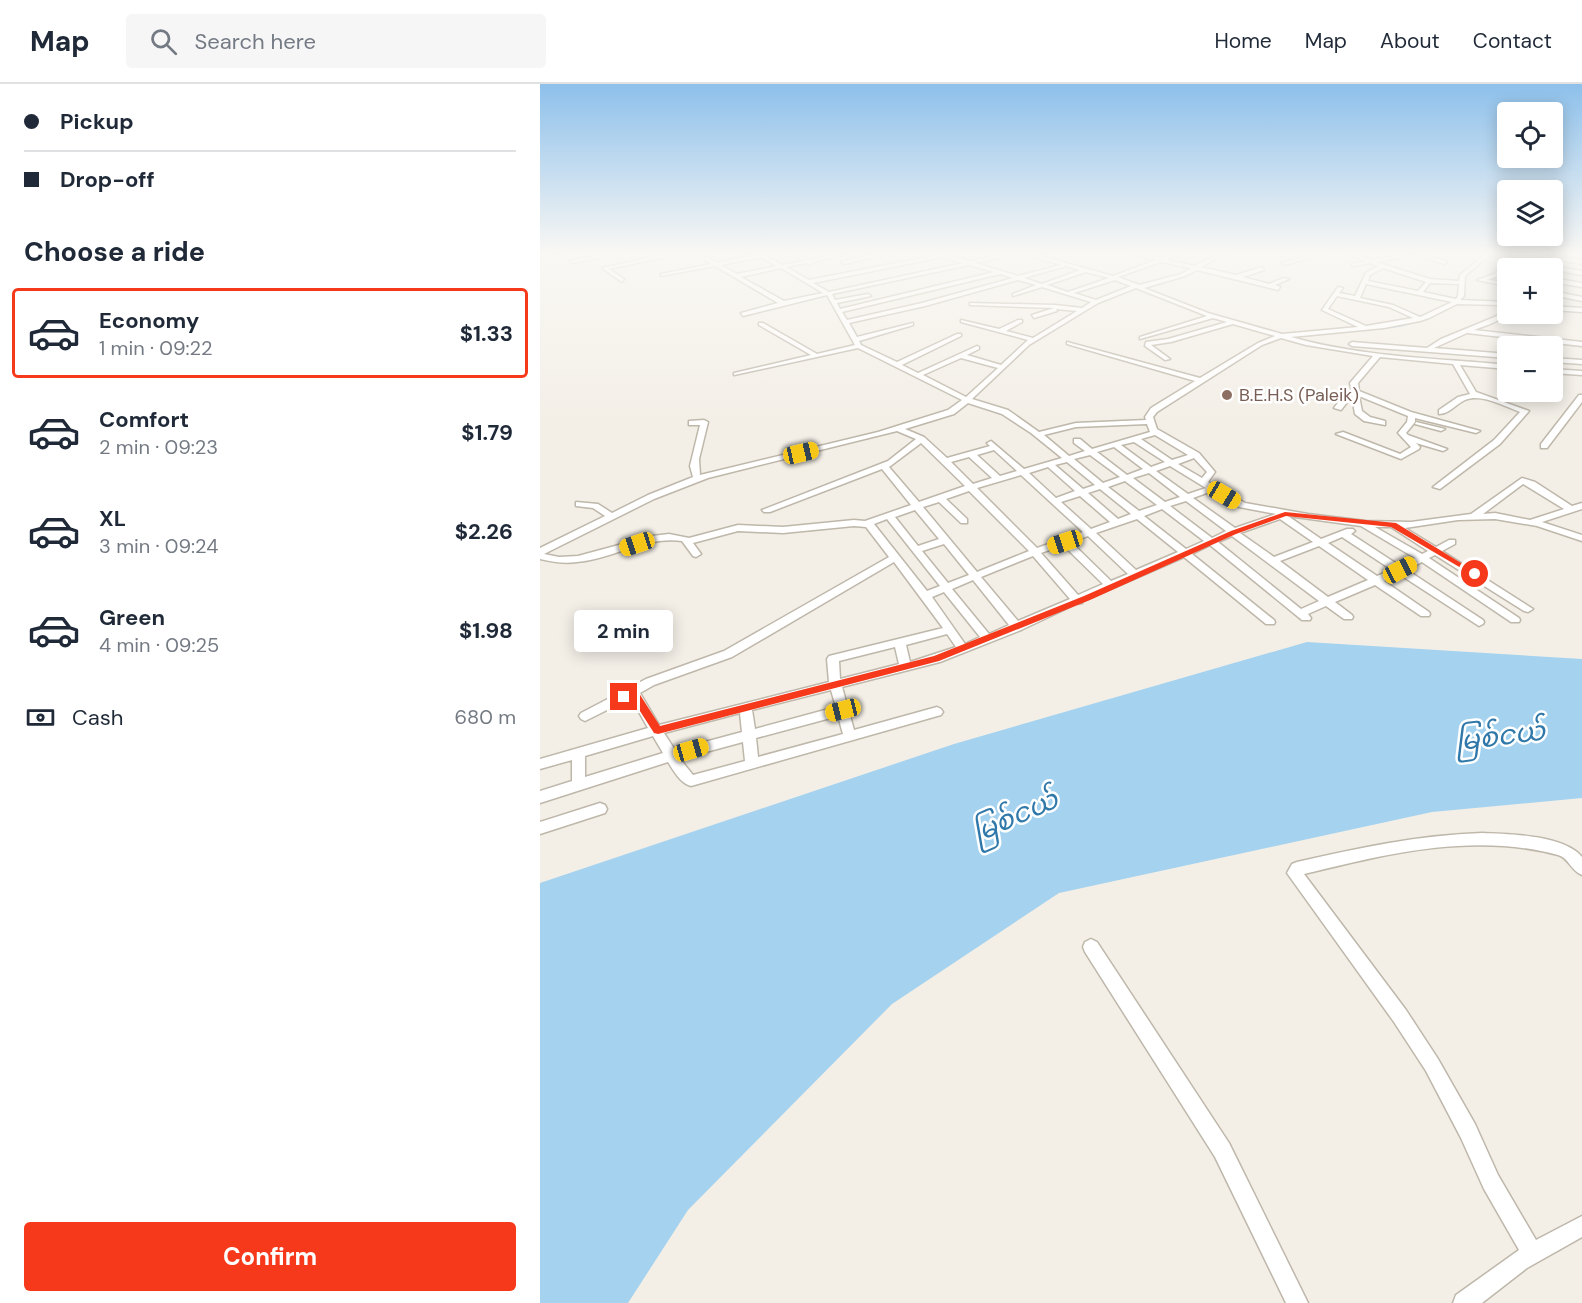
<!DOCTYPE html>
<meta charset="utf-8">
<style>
body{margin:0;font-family:"DM Sans","Noto Sans Myanmar",sans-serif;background:#f6f6f7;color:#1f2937;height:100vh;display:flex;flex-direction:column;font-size:22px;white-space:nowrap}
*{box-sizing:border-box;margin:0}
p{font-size:20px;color:#747a83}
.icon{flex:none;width:33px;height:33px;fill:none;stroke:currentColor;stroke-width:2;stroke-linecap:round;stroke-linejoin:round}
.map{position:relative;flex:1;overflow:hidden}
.drawer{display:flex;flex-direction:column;background:#fff;width:540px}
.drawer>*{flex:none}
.banner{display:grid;align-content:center;height:132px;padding:0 24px;background:#fff}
.buttons{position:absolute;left:957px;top:18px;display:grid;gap:12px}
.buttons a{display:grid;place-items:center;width:66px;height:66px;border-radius:6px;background:#fff;box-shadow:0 3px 15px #0003;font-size:30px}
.end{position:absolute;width:27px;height:27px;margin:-14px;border:8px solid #f6381b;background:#fff;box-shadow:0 0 0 3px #fff}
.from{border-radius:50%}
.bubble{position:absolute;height:42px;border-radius:6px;background:#fff;box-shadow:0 3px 15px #0003;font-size:20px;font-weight:700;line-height:42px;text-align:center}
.car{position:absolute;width:18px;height:36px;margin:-18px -9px;border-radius:8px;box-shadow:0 0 4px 2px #0007;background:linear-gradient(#f5c518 24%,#345 0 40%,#f5c518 0 76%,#345 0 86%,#f5c518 0)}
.banner b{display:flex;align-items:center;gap:21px;height:57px;font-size:22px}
.banner b+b{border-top:2px solid #e0e1e3}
.banner i{width:15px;height:15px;background:#1f2937}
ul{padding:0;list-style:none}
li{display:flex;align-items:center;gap:18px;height:90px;margin:0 12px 9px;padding:0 12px;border:3px solid transparent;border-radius:6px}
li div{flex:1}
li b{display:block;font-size:22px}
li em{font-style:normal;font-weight:700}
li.active{border-color:#f6381b}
li>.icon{width:54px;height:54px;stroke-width:1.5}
h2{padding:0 24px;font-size:27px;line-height:72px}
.pay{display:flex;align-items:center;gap:15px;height:66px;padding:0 24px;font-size:22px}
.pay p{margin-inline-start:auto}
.action{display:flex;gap:12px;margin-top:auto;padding:12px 24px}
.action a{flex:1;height:69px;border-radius:6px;background:#f6381b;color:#fff;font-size:24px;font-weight:700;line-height:69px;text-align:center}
header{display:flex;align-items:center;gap:36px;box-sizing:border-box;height:84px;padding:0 30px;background:#fff;border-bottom:2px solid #e0e1e3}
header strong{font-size:28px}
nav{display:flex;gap:33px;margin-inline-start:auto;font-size:21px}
.search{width:420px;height:54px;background:#f6f6f7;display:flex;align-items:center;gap:15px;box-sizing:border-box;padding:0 21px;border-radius:6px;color:#747a83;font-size:22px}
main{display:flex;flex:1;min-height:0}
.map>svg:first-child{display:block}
.water{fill:#a4d2ef}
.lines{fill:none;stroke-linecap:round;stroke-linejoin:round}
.canal{fill:#a4d2ef;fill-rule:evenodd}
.minor-casing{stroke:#beb7aa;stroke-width:3}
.minor{fill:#fff;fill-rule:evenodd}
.route{fill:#f6381b}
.education-dot{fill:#8d6e63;stroke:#fff;stroke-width:2}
.labels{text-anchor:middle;stroke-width:5;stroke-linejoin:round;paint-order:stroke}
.far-education-label{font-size:18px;fill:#785e54;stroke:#fff;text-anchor:start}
.near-water-label{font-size:27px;font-style:italic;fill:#2f78a9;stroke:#fff}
</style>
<header>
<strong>Map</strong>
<div class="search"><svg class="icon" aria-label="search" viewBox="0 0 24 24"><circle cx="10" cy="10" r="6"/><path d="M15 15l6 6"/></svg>Search here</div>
<nav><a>Home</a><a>Map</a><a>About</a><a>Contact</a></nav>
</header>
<main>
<section class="drawer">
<div class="banner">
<b><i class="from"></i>Pickup</b>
<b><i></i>Drop-off</b>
</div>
<h2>Choose a ride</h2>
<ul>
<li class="active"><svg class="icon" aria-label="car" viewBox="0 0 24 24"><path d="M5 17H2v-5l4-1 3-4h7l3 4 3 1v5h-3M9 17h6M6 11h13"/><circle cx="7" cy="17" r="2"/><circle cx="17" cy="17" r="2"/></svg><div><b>Economy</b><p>1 min · 09:22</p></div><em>$1.33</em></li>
<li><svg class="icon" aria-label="car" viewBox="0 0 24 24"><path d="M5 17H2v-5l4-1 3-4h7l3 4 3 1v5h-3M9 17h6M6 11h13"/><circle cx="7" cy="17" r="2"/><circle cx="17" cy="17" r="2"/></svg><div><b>Comfort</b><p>2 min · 09:23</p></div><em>$1.79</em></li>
<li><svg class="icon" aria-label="car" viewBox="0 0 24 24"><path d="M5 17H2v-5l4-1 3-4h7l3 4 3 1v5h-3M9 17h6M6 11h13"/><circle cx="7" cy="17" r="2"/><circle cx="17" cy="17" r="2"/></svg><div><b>XL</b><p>3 min · 09:24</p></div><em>$2.26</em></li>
<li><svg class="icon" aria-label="car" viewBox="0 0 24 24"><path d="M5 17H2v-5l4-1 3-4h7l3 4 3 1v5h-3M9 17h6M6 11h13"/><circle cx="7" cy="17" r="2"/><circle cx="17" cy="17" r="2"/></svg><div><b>Green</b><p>4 min · 09:25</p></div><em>$1.98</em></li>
</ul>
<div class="pay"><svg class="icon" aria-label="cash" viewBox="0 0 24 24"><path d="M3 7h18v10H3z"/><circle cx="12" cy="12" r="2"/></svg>Cash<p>680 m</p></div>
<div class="action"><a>Confirm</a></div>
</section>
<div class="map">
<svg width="1042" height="1219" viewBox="0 0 1042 1219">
<rect width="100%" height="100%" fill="#f3efe7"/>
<!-- water -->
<path class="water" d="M767,558L1042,575V714L892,728L519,809L352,920L148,1126L88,1219H0V799L414,660Z"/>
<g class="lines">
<!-- canal -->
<path class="canal" d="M889,231L891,234L860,243L836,246L833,244Z"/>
<!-- minor casing -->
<g class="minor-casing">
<path id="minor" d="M16,168H26L0,174V172Z
M73,168H84L33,179L30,177Z
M137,168H148L69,185L84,195L82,198L62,184Z
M153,168H159L177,179L217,170L214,168H238L226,172L242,181L264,177L251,168H257L269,176L305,168H315L273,178L271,181L267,179L246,183L269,196L397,171L391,168H399L429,177L472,168H487L573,192L616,176L595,171L597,169L621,174L640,168V170L626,176L655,182L682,168H688L661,183L696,191L722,183L724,186L703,193L729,200L744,194L749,195L735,201L740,203L738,206L657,186L645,192L604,204L668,229L742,250L818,243L782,226L798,203L803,204L799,209L815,212L826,189L838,182L830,179L812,182V180L825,177L803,168H810L831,176L879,168L907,178L904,180L875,170L836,178L890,195L919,197L920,191L948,168H953L925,192L924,212L920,216L968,218C965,238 952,239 934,246L1042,258V262L927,249L894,264L968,270V274L812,262L809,260L812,258L887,264L901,255L957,232L960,228L961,221L917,220L889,234L880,237L844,244L751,253C821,273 896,274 968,281V285L920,281L936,308L989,327L960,360L900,405L893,403L954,356L980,328C964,322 941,309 925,316C916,320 909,330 899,330V326L918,313L930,310L913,280L840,273L818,299L819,307L871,328L940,347L936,349L875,334V338L866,349L868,351L907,365L903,367L876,359L880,363L879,365L861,375L796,350L803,348L860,370L871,363L858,349L867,338L868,332L819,312L822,327L830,333L845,337V341L824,337L815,330L812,312L801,326L794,324L806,308H812L810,299L833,272L766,261L741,254L722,261L617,328L613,333L617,345L659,369L675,388L668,398L705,419L768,430L826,437L871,438L931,430L982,394L995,398L1032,422L1042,419V425L1002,438L1042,451V457L997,442L955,435L918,436L865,444L896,463L909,456H915V460L902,467L993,525L988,528L984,527L895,471L889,474L979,534L980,536L979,538H971L882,478L867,486L943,536L944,538L943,540L939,542L859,490L844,497L889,528L890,530L889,532H881L835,501L795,518L812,531L813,533L812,535H804L786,522L768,530L771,534L770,536H762L670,461L652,470L734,536L735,538L734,540H726L644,473L543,517L542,519L536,520L481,546L400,578L302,603L314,646L397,623L401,625L403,628L401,631L151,702C140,699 134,687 128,678L0,719V707L32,697V676L0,685V675L108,644L91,614L45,637L41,635L39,632L41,629L106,595L184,567L349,473L326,443L314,442L243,449L198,447L153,459L161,470L156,473L153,472L142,457C105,452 73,475 37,478C24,480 13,478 0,475V464L65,432L53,424L36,422V418L58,420L72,429L108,411L153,393L150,382L160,341H149V337L164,336L168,338L159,375L160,391L338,348L408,326L422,316L318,264L194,291V289L271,271L219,241V239H223L277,270L315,261L287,211L203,232L201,229L238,219L175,182L121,192V190L171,180ZM480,169L521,181L478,192L435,179ZM220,173L237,182L197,190L181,181ZM403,173L423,179L289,208L273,199ZM621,178L651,184L641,190L599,201L578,193ZM429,181L454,188L300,225L297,219L331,212L328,210L295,216L292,210ZM526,182L540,186L502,200L484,194ZM241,184L283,209L244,217L201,193ZM843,184L886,198L878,207L828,197L830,191ZM546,188L569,194L528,208L507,201ZM460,190L473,194L382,219L307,236L302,228ZM478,196L496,201L473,210V212L502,203L551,218L542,224L515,221L430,219V221L514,224L492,231L494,234L517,227L516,225L537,227L493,254L466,247L482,238V236H478L459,245L421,236V238L488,256L461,281L427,271L439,265V263L437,262L378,289L362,281L421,252V250H417L357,278L321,261L319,257L373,241V239L317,253L309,239L385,222ZM575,196L591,202L556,216L534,209ZM890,199L919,200L918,212L916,215L883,208ZM826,200L912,218L880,233L853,221L820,214ZM596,204L667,232L600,253V255L673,234L687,238L628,255L606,258L605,262L625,276L630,275L611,261L631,258L693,240L735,252L718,259L660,294L527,258V260L655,297L611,324L605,333L606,336L536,339L499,348L468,326L432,315L489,261L558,219ZM797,212L849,223L873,234L826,242L788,225ZM421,274L458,284L426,313L383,291ZM428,319L462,330L491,349L522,374L484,385L451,357L447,359L450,362L407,374L384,353L365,345L414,330ZM607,340L610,348L552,365L540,355H534V359L545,367L529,372L504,351L536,343ZM357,347L376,355L348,377L222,426L224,428H230L342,385L371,421L325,437L314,436L243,443L198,441L149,454L129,450L112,452L38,472L19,473L4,470L114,415L168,394ZM615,351L648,371L632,376L601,355ZM594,358L625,378L611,383L581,361ZM381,359L425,402L379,418L349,383ZM574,363L603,385L587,391L557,368ZM454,366L477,387L460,392L437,371ZM550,371L580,393L563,399L534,375ZM429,373L452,394L433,400L411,378ZM654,374L667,388L662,394L638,380ZM527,378L555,401L543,405L515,381ZM630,382L666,404L648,410L616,387ZM508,383L535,407L516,414L489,389ZM609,389L640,413L625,418L593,394ZM481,391L543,448L497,464L437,404ZM585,397L617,421L599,427L568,403ZM983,400L1024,425L990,436L955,429L943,430ZM560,405L591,430L578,435L548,409ZM429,407L489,467L437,488L383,423L399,418L421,439H427V435L406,415ZM672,407L699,423L736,430L695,444L653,414ZM540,412L570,438L551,445L521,418ZM646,417L686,447L672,454L630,422ZM622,425L664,457L646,465L604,432ZM375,426L399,455L378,462L355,433ZM748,432L821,442L875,474L860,482L811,450L815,447L813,445H807L781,455ZM347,435L400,502L387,507L334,440ZM597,435L638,468L596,486L556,449ZM740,435L773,458L734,473L700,449ZM835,443H851L888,467L882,470ZM548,452L588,490L571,497L531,458ZM692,452L779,517L761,525L678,458ZM802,453L852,486L837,492L788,459ZM404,460L429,491L408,499L382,467ZM523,461L563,500L538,511L501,469ZM779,462L828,496L788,513L740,477ZM493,472L530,515L478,537L441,493ZM354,478L403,544L289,572L287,575L289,598L119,641L100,609L114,601L192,573ZM433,496L469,541L449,550L412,505ZM404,508L440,553L425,560L392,513ZM407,550L416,563L370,578L366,561ZM355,563L359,580L300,595L299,577ZM291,606L296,623L215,645L212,626ZM200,629L202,648L135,666L124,649ZM298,632L303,650L218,673L216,654ZM113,652L123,669L45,693V672ZM203,658L205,677L153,691L140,675Z
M342,168H352L304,180L301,178Z
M781,168H790L745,181L742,179Z
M996,170L1042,176V180L994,172Z
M981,172L985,173L958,192L947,196L968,198V202L937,196L954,190Z
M989,178L1042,187V191L987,181Z
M1012,194L1042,199V203L1012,198Z
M1012,207L1042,213V217L1012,211Z
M1012,222L1042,224V228L1012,226Z
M1012,274L1042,276V280L1012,278Z
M1012,285L1042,287V291L1012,289Z
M1039,311H1042V318L1007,364H1001V360Z
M876,338L905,345L901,347L875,340Z
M60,719L65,721L67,725L65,729L0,750V738Z
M942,749C969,750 1024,751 1042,773V791C1031,787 1029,774 1018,771C933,748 846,770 764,790L866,926L898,975L935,1040L958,1091L996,1156L1042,1132V1153L987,1184L942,1219H913L916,1211L979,1166L944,1105L921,1054L886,987L854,938L747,789L752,780L757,778C819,764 879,751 942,749Z
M551,855L557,858L689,1059L768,1219H746L675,1073L545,868L543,863L545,858Z"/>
</g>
<!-- minor -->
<use href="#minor" class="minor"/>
</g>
<!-- sky -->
<linearGradient id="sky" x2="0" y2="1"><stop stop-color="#8dc0eb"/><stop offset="0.5" stop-color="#faf8f4"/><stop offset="1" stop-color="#faf8f4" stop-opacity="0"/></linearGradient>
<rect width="1042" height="339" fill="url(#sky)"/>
<!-- route -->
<path class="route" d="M745,428L856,439L939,490L933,491L851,443L746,432L696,450L550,516L399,577L118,650L114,649L91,613L84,616L80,613L90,606H97L120,642L394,572L544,512L691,447Z"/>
<!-- markers -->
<circle class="education-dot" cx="687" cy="311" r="6"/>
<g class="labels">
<!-- far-education labels -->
<g class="far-education-label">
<text x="699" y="317">B.E.H.S (Paleik)</text>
</g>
<!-- near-water labels -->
<g class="near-water-label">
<text transform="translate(960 652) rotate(-7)" y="9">မြစ်ငယ်</text>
<text transform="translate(475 732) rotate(-24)" y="9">မြစ်ငယ်</text>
</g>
</g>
</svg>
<div class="buttons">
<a><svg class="icon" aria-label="locate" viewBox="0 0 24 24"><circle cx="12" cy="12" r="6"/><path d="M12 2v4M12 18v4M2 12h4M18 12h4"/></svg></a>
<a><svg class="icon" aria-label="layers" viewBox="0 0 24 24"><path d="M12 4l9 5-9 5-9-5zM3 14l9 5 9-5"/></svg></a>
<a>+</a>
<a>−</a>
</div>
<i class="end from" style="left:935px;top:490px"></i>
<i class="end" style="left:84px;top:613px"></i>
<div class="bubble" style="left:34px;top:526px;width:99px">2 min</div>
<i class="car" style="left:261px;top:369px;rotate:77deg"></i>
<i class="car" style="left:684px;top:411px;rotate:121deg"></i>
<i class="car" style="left:525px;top:458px;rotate:252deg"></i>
<i class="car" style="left:97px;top:460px;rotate:252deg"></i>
<i class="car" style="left:860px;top:486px;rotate:62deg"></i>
<i class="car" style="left:303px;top:626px;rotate:256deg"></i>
<i class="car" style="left:151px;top:666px;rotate:74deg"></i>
</div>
</main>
